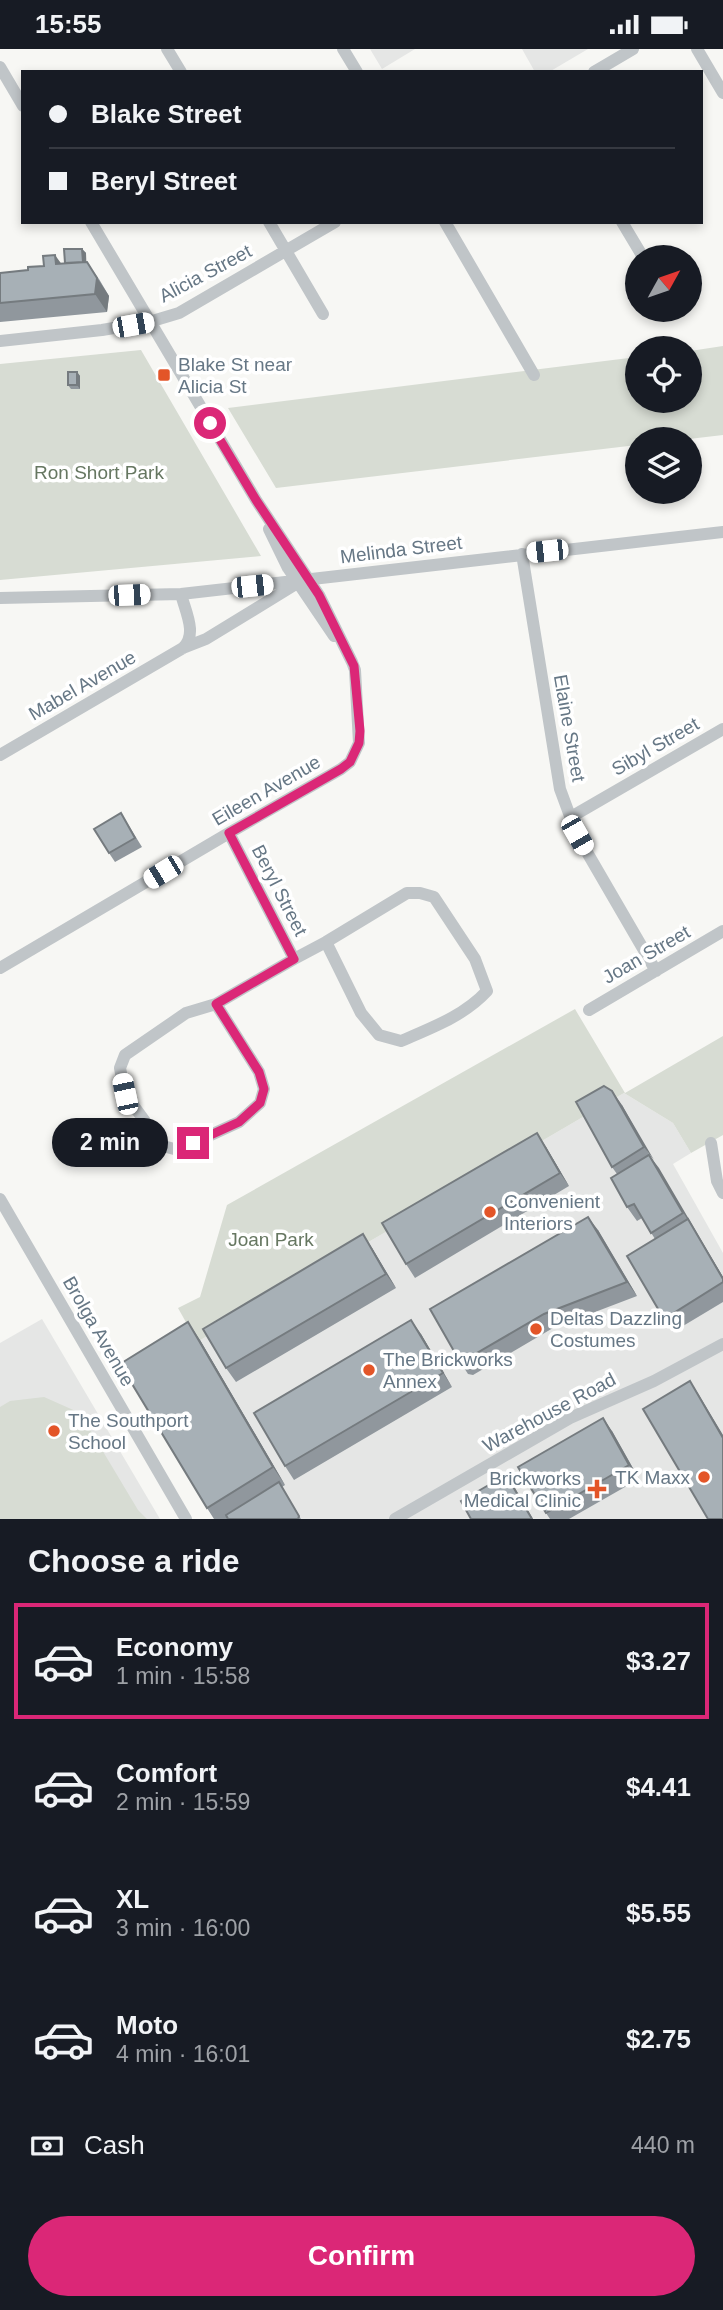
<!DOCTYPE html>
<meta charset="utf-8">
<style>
body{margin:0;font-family:Helvetica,sans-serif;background:#242831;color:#f1f3f6;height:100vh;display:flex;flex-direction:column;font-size:26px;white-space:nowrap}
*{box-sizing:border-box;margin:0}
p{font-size:23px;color:#9ea1a6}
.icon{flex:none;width:38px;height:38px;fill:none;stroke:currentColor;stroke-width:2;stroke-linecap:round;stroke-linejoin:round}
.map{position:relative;height:1470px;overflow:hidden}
.sheet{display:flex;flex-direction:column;background:#171b24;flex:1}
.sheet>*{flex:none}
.hud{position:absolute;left:21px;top:21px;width:682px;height:154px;border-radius:0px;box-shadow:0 4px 10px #0003;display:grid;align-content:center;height:154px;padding:0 28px;background:#171b24}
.needle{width:46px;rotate:50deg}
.controls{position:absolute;left:625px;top:196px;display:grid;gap:14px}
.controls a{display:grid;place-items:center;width:77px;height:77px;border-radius:50%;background:#171b24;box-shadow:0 4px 10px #0003;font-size:35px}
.end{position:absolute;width:32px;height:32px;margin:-16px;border:9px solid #db2777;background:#fff;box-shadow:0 0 0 4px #fff}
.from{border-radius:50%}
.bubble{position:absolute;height:49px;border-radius:24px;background:#171b24;box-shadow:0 4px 10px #0003;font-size:23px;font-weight:700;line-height:49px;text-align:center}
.car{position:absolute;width:21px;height:42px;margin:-21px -10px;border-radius:9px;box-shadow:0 0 5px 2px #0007;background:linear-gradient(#fff 24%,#345 0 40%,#fff 0 76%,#345 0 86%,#fff 0)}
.hud b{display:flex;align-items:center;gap:24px;height:66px;font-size:26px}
.hud b+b{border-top:2px solid #363941}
.hud i{width:18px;height:18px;background:#f1f3f6}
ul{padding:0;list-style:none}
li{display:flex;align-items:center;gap:21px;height:116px;margin:0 14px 10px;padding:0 14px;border:4px solid transparent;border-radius:0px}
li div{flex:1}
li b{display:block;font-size:26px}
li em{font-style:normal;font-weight:700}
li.on{border-color:#db2777}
li>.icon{width:63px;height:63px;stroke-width:1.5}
h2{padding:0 28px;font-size:32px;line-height:84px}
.pay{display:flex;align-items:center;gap:18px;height:77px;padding:0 28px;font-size:26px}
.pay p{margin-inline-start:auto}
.button{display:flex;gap:14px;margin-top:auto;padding:14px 28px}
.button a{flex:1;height:80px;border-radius:42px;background:#db2777;color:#fff;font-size:28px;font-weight:700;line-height:80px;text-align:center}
.status{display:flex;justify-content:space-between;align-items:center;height:49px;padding:0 35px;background:#171b24;direction:ltr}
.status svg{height:19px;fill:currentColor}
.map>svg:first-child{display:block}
.built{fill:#e5e6e5}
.park{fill:#d7dcd3}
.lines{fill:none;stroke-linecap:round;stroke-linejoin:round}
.street{stroke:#c0c5c8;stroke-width:12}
.wall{fill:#90979d}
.shaded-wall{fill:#757b7f}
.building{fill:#a7b0b6;stroke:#757b7f;stroke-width:2}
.route{stroke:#db2777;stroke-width:9}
.poi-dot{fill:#e35528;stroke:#fff;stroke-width:2.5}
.labels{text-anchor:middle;stroke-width:7;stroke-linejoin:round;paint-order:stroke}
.street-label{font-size:19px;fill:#667785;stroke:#fff}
.poi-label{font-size:19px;fill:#667785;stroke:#fff;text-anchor:start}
.park-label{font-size:19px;fill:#667761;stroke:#fff}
</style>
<div class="status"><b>15:55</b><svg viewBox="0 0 49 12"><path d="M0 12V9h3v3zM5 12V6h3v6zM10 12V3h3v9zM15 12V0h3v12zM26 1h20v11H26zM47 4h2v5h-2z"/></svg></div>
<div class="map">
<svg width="723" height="1470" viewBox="0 0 723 1470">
<rect width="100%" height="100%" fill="#f7f7f4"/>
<!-- built -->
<path class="built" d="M370,0H415L382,20Z
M522,0H588L549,23H535Z
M624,1044L673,1074L691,1104L673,1115L723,1204V1470H215L197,1293Z
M42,1270L160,1470H0V1294Z"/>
<!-- park -->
<path class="park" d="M723,297V386L689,390H637V396L276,439L228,359L637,308V352H690V302Z
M141,301L261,507L0,531V315Z
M575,960L625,1044L723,987V1086L691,1104L673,1074L624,1044L197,1293L178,1259L200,1248L227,1156Z
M44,1348L80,1364L138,1461L147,1470H0V1358L10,1352Z"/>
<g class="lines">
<!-- street -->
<path class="street" d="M167,0L181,23
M343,0L357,23
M697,0L723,44
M0,18L23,57
M594,23L633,0
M269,173L323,265
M445,173L534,326
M622,173L643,208
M0,292L102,281L149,273L179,264L335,173
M269,480L288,519L334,587
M522,505L560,740L577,786L656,922
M181,545C185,562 198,585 183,599
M0,549L181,545L723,483
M0,706L183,599L206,590L296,535
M571,768L723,680
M294,910L326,893L407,844H420L434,848L475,910L487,942C464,967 431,979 401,992L379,986L361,964L326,893
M0,919L229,784L341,720L350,713L359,694L355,621L352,613L319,546L256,451L91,173
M216,955L259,1023L264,1040L260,1054L239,1073L178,1101L163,1097L125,1045L120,1019L125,1006L186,964L216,955L294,910L229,784
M589,961L723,882
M711,1094L717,1132L723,1144
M0,1150L186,1470
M395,1470L570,1369L654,1332L723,1295"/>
</g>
<!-- wall -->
<path class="wall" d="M82,200L86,204V213L99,230L109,247L107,263L0,273V224L28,221L65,214Z
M77,323L80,327V340H71L68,336Z
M121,764L142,798L115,813L109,804Z
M622,1056L653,1112L723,1228V1253L673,1283L664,1270L655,1190L642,1169L637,1172L627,1158L617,1125L612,1118Z
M546,1098L569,1137L415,1229L406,1215Z
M598,1181L637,1247L553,1279L473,1326L468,1325L459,1311Z
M372,1199L396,1239L236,1333L226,1319Z
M421,1285L452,1338L294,1431L285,1417Z
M200,1291L285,1436L282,1438L301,1470H214L207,1459Z
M612,1382L639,1430L569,1470H550L546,1464Z"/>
<!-- shaded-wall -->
<path class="shaded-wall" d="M82,200L86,204L87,229L84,224Z
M55,206L68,224L56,215Z
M87,213L109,247L107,263L95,245Z
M77,323L80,327V340L77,336Z
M612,1042L622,1056L654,1111L644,1098Z
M537,1084L546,1098L569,1137L560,1124Z
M649,1106L659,1119L690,1172L697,1184L723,1228V1230Z
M588,1168L598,1181L637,1247L627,1233Z
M363,1185L372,1199L396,1239L386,1225Z
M411,1271L421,1285L452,1338L443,1324Z
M188,1273L200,1291L285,1436L273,1418Z
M690,1332L699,1346L723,1386V1389Z
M603,1369L612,1382L639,1430L629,1416Z
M506,1426L515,1439L533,1470H532Z"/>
<!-- building -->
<path class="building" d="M64,200H82L83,213L65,214Z
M55,206L56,215L87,213L97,229L95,245L0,254V224L28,221V218L44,217L43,207Z
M68,323H77V336H68Z
M121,764L135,789L109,804L94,780Z
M604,1037L612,1042L644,1098L612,1118L576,1053Z
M537,1084L560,1124L406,1215L382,1174Z
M649,1106L683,1164L651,1184L634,1155L627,1158L611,1129Z
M588,1168L627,1233L544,1265L463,1312L459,1311L430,1260Z
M688,1170L723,1230V1233L664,1270L627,1207Z
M363,1185L386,1225L226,1319L203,1280Z
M411,1271L443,1324L285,1417L254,1364Z
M188,1273L273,1418L207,1459L120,1315Z
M690,1332L723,1389V1470H708L643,1360Z
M603,1369L629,1416L546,1464L518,1418Z
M506,1426L532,1470H471L461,1452Z
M279,1433L299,1467L298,1470H228L226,1466Z"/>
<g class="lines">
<!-- route -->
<path class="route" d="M193,1094L239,1073L260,1054L264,1040L259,1023L216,955L294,910L229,784L341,720L350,713L359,694L360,682L354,617L319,546L256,451L210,374"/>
</g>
<!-- markers -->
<g class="poi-dot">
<rect x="157" y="319" width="14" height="14" rx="3.5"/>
<circle cx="490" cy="1163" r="7"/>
<circle cx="536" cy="1280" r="7"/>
<circle cx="369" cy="1321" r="7"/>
<circle cx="54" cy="1382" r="7"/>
<circle cx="704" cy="1428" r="7"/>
<path d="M593.5 1429.5h7v7h7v7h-7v7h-7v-7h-7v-7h7z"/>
</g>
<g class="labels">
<!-- street labels -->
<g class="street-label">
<text transform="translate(205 224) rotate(-28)" y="7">Alicia Street</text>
<text transform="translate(401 500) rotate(-7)" y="7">Melinda Street</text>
<text transform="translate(82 636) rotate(-30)" y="7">Mabel Avenue</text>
<text transform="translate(570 679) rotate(80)" y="7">Elaine Street</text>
<text transform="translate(655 697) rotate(-30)" y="7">Sibyl Street</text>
<text transform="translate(266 741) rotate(-30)" y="7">Eileen Avenue</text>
<text transform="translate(280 841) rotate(63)" y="7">Beryl Street</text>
<text transform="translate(646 905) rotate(-30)" y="7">Joan Street</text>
<text transform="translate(99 1282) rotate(60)" y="7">Brolga Avenue</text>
<text transform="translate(549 1363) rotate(-28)" y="7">Warehouse Road</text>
</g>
<!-- poi labels -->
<g class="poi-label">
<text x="178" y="322">Blake St near<tspan x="178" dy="22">Alicia St</tspan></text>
<text x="504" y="1159">Convenient<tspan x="504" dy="22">Interiors</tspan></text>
<text x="550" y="1276">Deltas Dazzling<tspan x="550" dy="22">Costumes</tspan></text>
<text x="383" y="1317">The Brickworks<tspan x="383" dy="22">Annex</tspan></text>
<text x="68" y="1378">The Southport<tspan x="68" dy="22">School</tspan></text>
<text x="690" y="1435" text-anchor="end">TK Maxx</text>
<text x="581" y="1436" text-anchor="end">Brickworks<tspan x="581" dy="22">Medical Clinic</tspan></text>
</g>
<!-- park labels -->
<g class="park-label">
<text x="99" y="430">Ron Short Park</text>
<text x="271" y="1197">Joan Park</text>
</g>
</g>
</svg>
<div class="controls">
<a><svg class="needle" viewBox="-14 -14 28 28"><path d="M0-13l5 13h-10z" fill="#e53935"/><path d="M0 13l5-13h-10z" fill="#9ea1a6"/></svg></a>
<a><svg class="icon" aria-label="locate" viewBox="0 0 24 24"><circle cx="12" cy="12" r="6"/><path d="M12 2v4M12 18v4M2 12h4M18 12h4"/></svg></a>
<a><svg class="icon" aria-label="layers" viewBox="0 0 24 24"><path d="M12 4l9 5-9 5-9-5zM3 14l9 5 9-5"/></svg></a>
</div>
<i class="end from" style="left:210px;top:374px"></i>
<i class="end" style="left:193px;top:1094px"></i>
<div class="bubble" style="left:52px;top:1069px;width:116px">2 min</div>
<i class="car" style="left:133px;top:276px;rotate:80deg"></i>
<i class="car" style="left:547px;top:502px;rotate:264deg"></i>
<i class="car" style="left:252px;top:537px;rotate:84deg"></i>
<i class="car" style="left:129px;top:546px;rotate:88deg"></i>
<i class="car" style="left:577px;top:786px;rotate:150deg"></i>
<i class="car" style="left:163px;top:823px;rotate:239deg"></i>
<i class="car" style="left:125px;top:1045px;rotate:348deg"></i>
<div class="hud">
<b><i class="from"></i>Blake Street</b>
<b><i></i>Beryl Street</b>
</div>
</div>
<section class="sheet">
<h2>Choose a ride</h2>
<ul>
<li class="on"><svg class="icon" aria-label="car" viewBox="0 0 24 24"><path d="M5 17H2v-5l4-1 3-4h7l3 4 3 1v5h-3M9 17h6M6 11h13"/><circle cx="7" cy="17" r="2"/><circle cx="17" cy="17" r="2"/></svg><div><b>Economy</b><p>1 min · 15:58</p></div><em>$3.27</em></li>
<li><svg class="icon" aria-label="car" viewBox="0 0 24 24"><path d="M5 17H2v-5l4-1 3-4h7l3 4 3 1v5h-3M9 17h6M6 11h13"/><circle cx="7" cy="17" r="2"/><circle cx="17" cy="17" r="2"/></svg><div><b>Comfort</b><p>2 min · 15:59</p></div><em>$4.41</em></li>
<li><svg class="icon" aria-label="car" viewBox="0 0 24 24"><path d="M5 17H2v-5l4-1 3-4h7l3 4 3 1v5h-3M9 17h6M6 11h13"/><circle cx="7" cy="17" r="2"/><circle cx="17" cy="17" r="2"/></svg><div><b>XL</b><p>3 min · 16:00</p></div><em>$5.55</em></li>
<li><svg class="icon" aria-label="car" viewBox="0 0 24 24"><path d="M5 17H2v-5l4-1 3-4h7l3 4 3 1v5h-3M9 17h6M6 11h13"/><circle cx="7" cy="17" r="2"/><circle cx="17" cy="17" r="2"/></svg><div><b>Moto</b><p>4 min · 16:01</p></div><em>$2.75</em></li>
</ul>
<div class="pay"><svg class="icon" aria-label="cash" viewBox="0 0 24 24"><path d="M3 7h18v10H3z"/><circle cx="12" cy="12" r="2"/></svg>Cash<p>440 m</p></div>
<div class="button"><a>Confirm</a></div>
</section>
